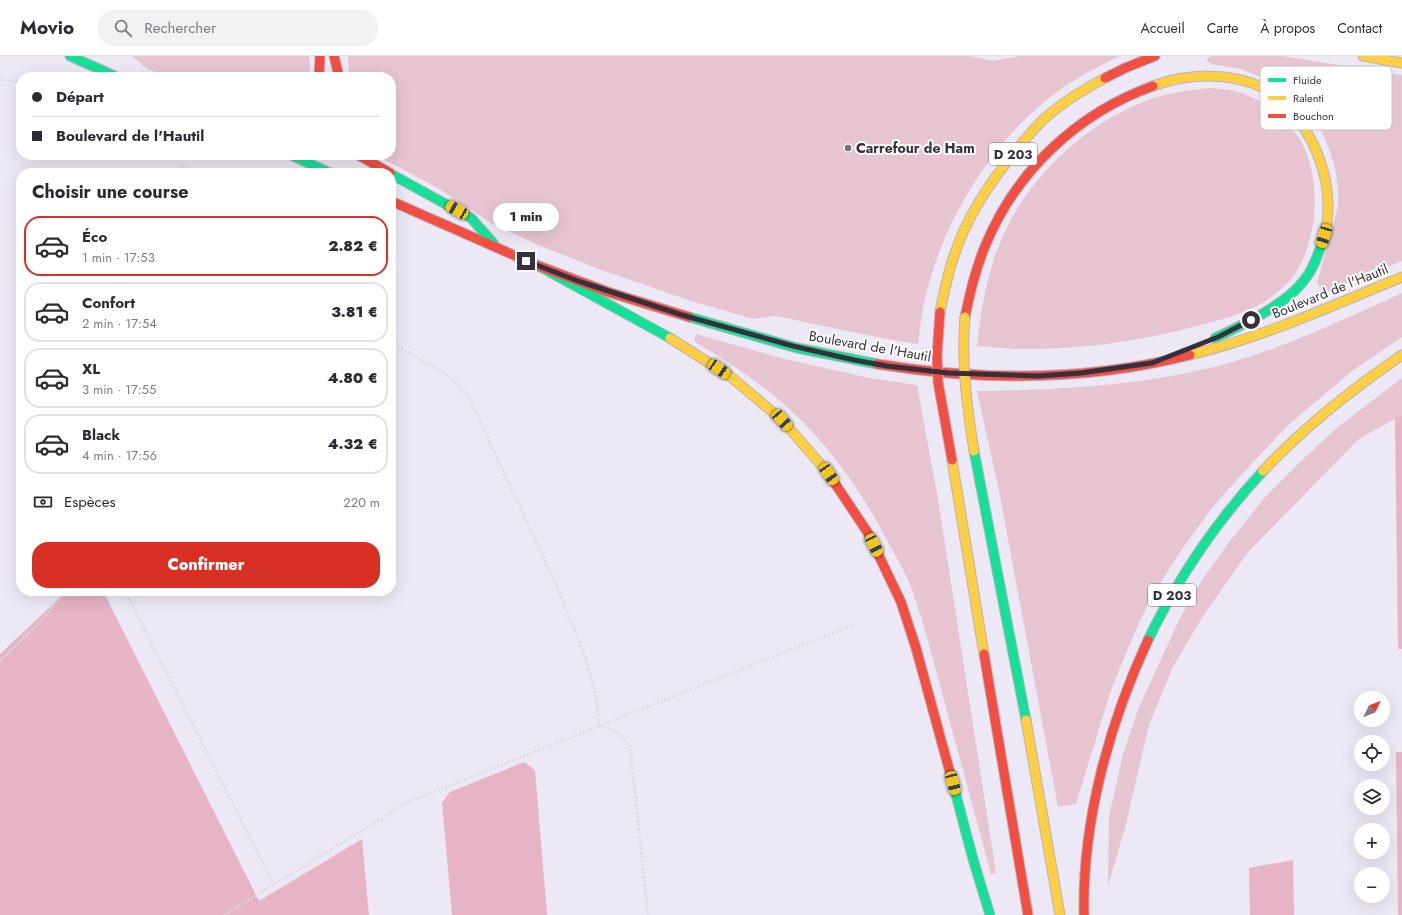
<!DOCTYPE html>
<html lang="fr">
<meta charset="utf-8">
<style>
body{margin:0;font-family:Jost,sans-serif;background:#f2f2f3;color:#2b2b33;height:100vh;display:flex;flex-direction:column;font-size:15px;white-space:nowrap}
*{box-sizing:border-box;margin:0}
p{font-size:13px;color:#7c7c81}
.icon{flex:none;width:22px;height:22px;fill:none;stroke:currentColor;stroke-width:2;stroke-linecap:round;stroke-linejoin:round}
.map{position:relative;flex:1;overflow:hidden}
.details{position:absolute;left:16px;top:112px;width:380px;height:428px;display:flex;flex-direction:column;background:#fff;border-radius:16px;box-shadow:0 4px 16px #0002}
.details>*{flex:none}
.top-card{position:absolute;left:16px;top:16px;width:380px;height:88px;border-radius:16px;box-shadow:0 4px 16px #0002;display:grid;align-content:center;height:88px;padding:0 16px;background:#fff}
.needle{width:26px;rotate:47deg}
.fabs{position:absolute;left:1354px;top:635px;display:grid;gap:8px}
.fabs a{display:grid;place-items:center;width:36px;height:36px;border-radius:50%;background:#fff;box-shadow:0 4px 16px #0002;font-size:20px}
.end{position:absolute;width:18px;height:18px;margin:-9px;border:5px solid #35303c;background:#fff;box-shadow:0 0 0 2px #fff}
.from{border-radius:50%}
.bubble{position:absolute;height:28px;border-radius:14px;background:#fff;box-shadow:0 4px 16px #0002;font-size:13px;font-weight:800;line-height:28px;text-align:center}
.car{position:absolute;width:12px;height:24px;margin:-12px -6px;border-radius:5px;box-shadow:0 0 3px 1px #0007;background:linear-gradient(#f5c518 24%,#345 0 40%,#f5c518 0 76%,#345 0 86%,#f5c518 0)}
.top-card b{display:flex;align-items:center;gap:14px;height:38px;font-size:15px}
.top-card b+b{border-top:1px solid #e1e1e2}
.top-card i{width:10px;height:10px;background:#2b2b33}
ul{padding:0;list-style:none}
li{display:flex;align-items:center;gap:12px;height:60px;margin:0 8px 6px;padding:0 8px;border:2px solid #e1e1e2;border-radius:16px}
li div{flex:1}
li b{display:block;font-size:15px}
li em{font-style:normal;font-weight:800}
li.selected{border-color:#d93025}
li>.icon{width:36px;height:36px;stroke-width:1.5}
h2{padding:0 16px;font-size:18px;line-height:48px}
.pay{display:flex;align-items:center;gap:10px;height:44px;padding:0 16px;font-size:15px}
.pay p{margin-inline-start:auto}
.primary-button{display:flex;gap:8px;margin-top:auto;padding:8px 16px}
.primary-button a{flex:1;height:46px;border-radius:16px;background:#d93025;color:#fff;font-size:16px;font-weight:800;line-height:46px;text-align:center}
header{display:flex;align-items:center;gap:24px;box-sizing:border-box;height:56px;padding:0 20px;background:#fff;border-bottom:1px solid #e1e1e2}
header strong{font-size:19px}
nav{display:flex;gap:22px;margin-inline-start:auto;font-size:14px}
.search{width:280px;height:36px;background:#f2f2f3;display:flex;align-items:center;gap:10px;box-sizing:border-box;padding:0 14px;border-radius:16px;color:#7c7c81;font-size:15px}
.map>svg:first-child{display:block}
.green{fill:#e6c5d0}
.forest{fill:#e6b4c4}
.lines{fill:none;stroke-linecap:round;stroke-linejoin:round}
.fast-casing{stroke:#b6b2bd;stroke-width:11}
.slow-casing{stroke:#b6b2bd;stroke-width:11}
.jam-casing{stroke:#b6b2bd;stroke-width:11}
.path{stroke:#dbdadd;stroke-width:2.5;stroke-dasharray:2 2;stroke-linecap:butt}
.fast{stroke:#16e098;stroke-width:9}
.slow{stroke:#ffcf43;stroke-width:9}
.jam{stroke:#f24e42;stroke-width:9}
.slow-bridge-casing{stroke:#b6b2bd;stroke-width:11;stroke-linecap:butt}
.jam-bridge-casing{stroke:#b6b2bd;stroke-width:11;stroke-linecap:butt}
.slow-bridge{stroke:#ffcf43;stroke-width:9}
.jam-bridge{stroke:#f24e42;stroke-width:9}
.route{stroke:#35303c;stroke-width:5}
.poi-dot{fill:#75707d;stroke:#fff;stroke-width:1.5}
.labels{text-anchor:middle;stroke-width:4;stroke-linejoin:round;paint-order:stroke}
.shield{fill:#fff;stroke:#726e76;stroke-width:1}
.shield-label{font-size:13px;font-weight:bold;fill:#35303c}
.poi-label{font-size:14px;font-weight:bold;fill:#35303c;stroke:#fff;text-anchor:start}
.street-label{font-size:14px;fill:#35303c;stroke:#fff}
.key{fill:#fff;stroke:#c2c1c4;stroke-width:1}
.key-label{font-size:11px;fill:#35303c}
</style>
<header>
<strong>Movio</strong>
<div class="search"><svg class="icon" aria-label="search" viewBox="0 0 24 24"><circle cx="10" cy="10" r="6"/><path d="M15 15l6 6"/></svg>Rechercher</div>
<nav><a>Accueil</a><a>Carte</a><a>À propos</a><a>Contact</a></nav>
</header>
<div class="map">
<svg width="1402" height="859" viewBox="0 0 1402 859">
<rect width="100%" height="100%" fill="#ede8f5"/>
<!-- green -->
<path class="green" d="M132,0H309L310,15L307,21H170L147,13Z
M348,0H969L994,5L1019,0H1119C1094,13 1070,25 1049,42C988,91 942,168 925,243C921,258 920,274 918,288L876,281L776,260L753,263L688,244L599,213L538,189L491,167L436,131L376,99H391V21H349Z
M1213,0H1281L1402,19V205L1331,235C1324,237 1321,233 1317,227L1338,150V134L1335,112L1329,93L1322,76L1313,62L1299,46L1282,32L1260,21L1241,13L1211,8L1206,3L1208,1Z
M1210,32C1218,33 1227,33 1234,35C1258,40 1286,62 1299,82C1322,119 1319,182 1295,218C1287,230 1266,246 1253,252C1237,260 1219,264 1201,269C1146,284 1080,294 1022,293C1007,293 992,291 977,290C981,254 987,216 1002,182C1029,119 1089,64 1154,42C1172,36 1191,34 1210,32Z
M1402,237V281L1352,315L1286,371L1232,429L1208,457L1178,499L1148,548L1130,587L1110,637L1076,748L1058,751L999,435L977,335C1056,334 1136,330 1214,311C1279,294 1341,265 1402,237Z
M696,278L781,302L869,322L917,329L938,443L996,817L991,818L922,563C917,551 914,538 909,526C903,513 896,500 889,488C858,428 820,376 767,334C744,316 719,301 694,285Z
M1402,322V359L1359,383L1249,495L1203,560L1173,611L1149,669L1125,772L1108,830L1109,760L1123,698L1139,651L1180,562L1204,521L1230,485L1266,440L1302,404L1339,370Z"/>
<!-- forest -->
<path class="forest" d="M1402,359V593H1398L1395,362Z
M67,535H103L259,845L362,783L369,859H0V598Z
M1396,696H1402V859H1398Z
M524,706L531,711L535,715L547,859H452L442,747L450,736Z
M1293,804L1294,859H1250L1249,812Z"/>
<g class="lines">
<!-- fast casing -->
<g class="fast-casing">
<path id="fast" d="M70,0L117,21
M291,99L330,117
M391,118L471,162L494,188
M537,209L670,282
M689,261L797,292L877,308
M1215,282C1243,269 1287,248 1305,223C1314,212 1318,198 1323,184
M974,395L1026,664
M1148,584C1178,522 1217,465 1263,415
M952,724L973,803L990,859"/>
</g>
<!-- slow casing -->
<g class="slow-casing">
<path id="slow" d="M1363,0L1402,7
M1153,30C1188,17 1230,16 1264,32C1273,37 1280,44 1287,51C1320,85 1337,138 1323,184
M940,256C944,236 948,216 955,197C968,158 992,123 1019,91C1027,81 1035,71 1045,62C1063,46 1084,33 1105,22
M670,282L731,321L782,364L829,418L834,426
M1190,299C1263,281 1332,250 1402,221
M952,404L984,598
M1263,415C1305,370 1352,333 1402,299
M1026,664L1060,859"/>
</g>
<!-- jam casing -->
<g class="jam-casing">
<path id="jam" d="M334,0L339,21
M319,21L320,0
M1105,22L1125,12L1155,0
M358,99L390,117
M391,145L536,209L608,236L689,261
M965,261C970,236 976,211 986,188C1017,114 1078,57 1153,30
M877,308C980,325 1088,325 1190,299
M834,426L868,477L901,546L916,592L952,724
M984,598L1028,859
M1084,859C1082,766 1109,668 1148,584"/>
</g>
<!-- path -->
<path class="path" d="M0,24L21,25
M165,99L194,117
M391,286L449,320L469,342L552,520L586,602L597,645L599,670C613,673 621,678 630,690L648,859
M125,535L274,829
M0,605L39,567L65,535
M224,859L408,746L853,569"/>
<!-- fast -->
<use href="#fast" class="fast"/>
<!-- slow -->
<use href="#slow" class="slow"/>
<!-- jam -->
<use href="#jam" class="jam"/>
<!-- slow-bridge casing -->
<g class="slow-bridge-casing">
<path id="slow-bridge" d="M965,261C961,307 967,350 974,395"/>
</g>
<!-- jam-bridge casing -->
<g class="jam-bridge-casing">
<path id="jam-bridge" d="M940,256L937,299L938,326L952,404"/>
</g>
<!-- slow-bridge -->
<use href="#slow-bridge" class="slow-bridge"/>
<!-- jam-bridge -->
<use href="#jam-bridge" class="jam-bridge"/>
</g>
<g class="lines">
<!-- route -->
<path class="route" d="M526,205L578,225L682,259L793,290L854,304L887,310L948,317L1038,320L1081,317L1152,307L1218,281L1251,264"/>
</g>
<!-- markers -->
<circle class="poi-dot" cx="848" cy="92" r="4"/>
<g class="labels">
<!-- shield labels -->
<g class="shield">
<rect x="989" y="87" width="48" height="22" rx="3"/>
<rect x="1148" y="528" width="48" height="22" rx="3"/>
</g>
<g class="shield-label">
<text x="1013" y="103">D 203</text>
<text x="1172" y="544">D 203</text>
</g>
<!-- poi labels -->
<g class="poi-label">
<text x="856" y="97">Carrefour de Ham</text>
</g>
<!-- street labels -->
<g class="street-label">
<text transform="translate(1330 235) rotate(-22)" y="5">Boulevard de l'Hautil</text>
<text transform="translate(870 290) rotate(10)" y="5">Boulevard de l'Hautil</text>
</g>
</g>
<!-- legend -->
<rect x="1260" y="10" width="132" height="64" rx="6" class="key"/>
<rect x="1268" y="22" width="18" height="4" fill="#16e098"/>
<rect x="1268" y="40" width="18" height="4" fill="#ffcf43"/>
<rect x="1268" y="58" width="18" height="4" fill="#f24e42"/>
<g class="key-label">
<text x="1293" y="28">Fluide</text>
<text x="1293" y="46">Ralenti</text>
<text x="1293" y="64">Bouchon</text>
</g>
</svg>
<div class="fabs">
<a><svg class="needle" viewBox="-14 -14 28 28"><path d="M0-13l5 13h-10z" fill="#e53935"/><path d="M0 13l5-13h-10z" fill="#7c7c81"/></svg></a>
<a><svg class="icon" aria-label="locate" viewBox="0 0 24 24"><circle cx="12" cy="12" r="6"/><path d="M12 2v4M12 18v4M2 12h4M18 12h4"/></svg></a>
<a><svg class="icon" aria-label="layers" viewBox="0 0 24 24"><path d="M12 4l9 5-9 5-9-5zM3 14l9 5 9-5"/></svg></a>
<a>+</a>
<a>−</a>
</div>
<i class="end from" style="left:1251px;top:264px"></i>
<i class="end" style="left:526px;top:205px"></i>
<div class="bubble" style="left:493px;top:147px;width:66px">1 min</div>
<i class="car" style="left:457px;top:154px;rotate:300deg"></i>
<i class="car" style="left:1324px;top:180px;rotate:197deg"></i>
<i class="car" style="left:719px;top:313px;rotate:124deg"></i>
<i class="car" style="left:782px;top:364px;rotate:138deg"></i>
<i class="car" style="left:829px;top:418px;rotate:146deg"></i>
<i class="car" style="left:874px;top:489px;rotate:153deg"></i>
<i class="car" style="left:953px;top:727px;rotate:165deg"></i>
<div class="top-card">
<b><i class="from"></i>Départ</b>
<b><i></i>Boulevard de l'Hautil</b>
</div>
<section class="details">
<h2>Choisir une course</h2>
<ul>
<li class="selected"><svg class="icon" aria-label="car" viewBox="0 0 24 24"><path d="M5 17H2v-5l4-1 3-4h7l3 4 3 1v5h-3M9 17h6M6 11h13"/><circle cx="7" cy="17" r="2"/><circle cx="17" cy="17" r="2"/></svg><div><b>Éco</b><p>1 min · 17:53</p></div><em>2.82 €</em></li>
<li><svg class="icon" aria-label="car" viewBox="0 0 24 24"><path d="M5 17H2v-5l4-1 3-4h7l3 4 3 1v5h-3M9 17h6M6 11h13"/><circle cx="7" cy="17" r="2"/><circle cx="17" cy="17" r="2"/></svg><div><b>Confort</b><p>2 min · 17:54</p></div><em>3.81 €</em></li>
<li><svg class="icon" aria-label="car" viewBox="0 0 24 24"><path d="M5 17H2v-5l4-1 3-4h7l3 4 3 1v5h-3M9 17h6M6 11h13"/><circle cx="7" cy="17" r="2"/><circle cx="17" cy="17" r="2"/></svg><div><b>XL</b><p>3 min · 17:55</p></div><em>4.80 €</em></li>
<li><svg class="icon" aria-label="car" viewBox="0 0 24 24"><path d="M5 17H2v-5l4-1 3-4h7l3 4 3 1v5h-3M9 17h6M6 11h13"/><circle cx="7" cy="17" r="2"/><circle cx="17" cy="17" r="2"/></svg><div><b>Black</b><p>4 min · 17:56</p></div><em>4.32 €</em></li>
</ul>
<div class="pay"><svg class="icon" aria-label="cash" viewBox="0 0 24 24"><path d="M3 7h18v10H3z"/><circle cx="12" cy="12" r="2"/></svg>Espèces<p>220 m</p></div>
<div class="primary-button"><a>Confirmer</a></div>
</section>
</div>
